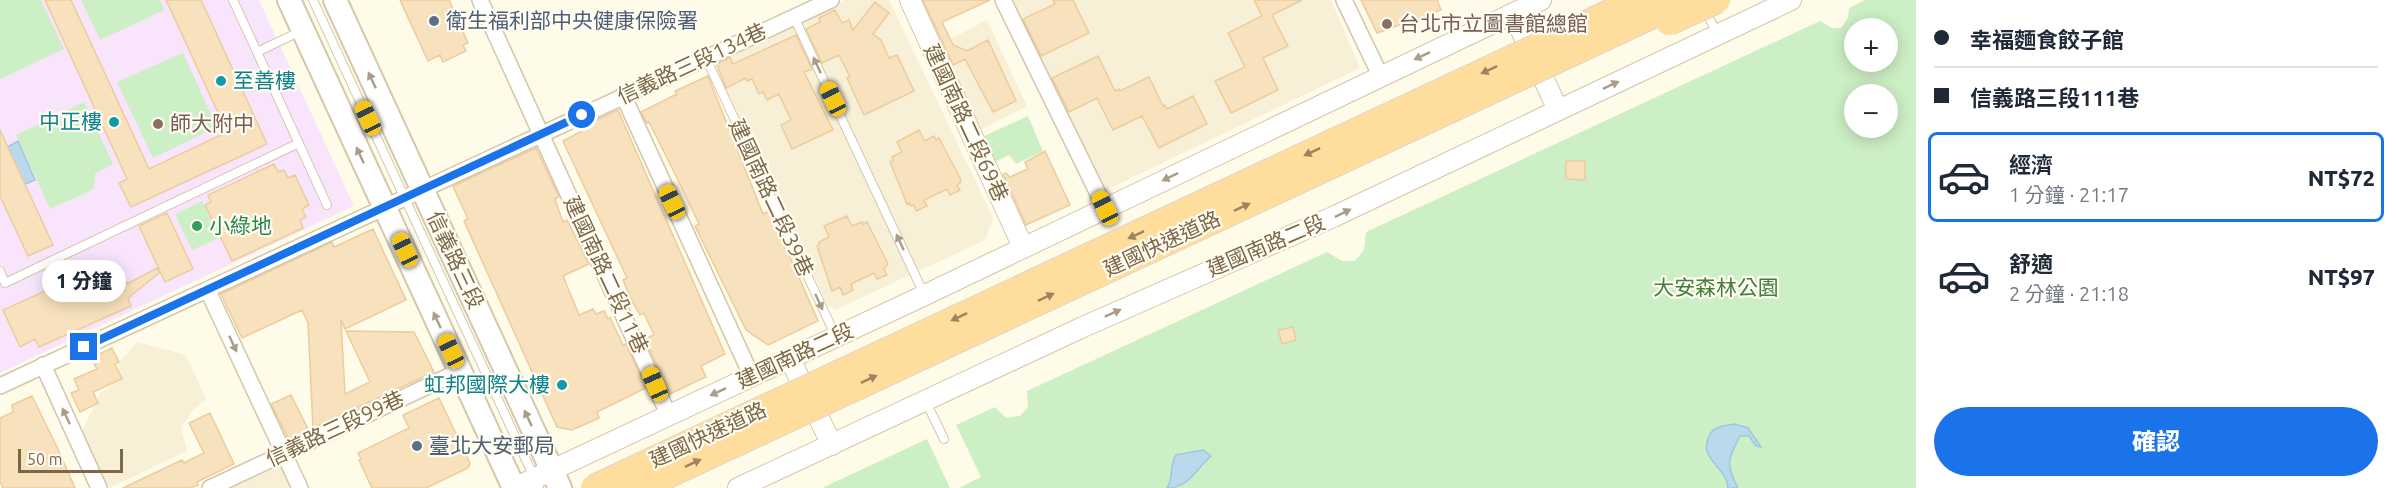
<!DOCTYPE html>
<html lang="zh-TW">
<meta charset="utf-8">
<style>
body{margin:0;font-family:Ubuntu,"Noto Sans TC",sans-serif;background:#f2f2f3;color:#1f2937;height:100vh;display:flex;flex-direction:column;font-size:22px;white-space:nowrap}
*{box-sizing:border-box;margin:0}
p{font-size:20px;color:#747a83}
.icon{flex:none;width:33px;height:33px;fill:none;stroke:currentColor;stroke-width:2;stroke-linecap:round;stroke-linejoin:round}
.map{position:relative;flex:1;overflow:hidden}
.sheet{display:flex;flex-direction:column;background:#fff;width:480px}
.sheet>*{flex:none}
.hud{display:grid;align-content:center;height:132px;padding:0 18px;background:#fff}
.controls{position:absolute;left:1844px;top:18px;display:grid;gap:12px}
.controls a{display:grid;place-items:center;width:54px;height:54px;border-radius:50%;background:#fff;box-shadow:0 3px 15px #0003;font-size:30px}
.scale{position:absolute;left:18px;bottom:15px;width:105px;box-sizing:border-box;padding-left:6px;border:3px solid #7e6748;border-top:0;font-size:16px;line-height:21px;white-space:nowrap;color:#7e6748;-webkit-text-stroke:4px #fffdf2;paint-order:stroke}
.end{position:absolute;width:27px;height:27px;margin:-14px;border:8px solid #1a73e8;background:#fff;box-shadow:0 0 0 3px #fff}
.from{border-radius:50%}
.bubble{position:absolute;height:42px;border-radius:21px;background:#fff;box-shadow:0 3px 15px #0003;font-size:20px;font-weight:800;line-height:42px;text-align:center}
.car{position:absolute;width:18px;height:36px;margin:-18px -9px;border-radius:8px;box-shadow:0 0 4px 2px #0007;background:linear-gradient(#f5c518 24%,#345 0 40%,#f5c518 0 76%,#345 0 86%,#f5c518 0)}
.hud b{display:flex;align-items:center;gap:21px;height:57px;font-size:22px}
.hud b+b{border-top:2px solid #e0e1e3}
.hud i{width:15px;height:15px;background:#1f2937}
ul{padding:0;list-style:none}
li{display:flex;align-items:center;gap:18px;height:90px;margin:0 12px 9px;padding:0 6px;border:3px solid transparent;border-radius:9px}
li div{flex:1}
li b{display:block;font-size:22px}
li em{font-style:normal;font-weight:800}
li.on{border-color:#1a73e8}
li>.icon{width:54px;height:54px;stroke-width:1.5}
.cta{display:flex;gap:12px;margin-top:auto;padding:12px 18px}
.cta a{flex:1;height:69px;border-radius:36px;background:#1a73e8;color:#fff;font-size:24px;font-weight:800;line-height:69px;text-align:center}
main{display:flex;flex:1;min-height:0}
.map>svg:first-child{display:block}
.residential{fill:#f7efd6}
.education{fill:#f8e5fc}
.green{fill:#cdefc5;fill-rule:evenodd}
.water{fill:#badaec;stroke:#9fc7df;stroke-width:1.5}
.building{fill:#f8e1bd;stroke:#eccc9c;stroke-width:1.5}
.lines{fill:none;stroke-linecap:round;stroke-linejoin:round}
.service-casing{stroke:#d3c6ac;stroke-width:10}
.minor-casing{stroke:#d3c6ac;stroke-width:18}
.tertiary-casing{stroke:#d3c6ac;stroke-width:22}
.secondary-casing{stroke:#d7c7aa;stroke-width:26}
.service{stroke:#fff;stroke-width:8}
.minor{stroke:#fff;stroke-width:15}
.tertiary{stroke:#fff;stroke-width:20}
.secondary{stroke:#fff;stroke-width:22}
.trunk-bridge-casing{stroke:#ddd7cf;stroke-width:28;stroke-linecap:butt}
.trunk-bridge{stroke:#ffdd9d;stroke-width:26}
.oneway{fill:#ab9c88}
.oneway2{fill:#9e845d}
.route{stroke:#1a73e8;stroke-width:8}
.service-dot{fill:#5c6f8a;stroke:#fffdf2;stroke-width:2}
.education-dot{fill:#8d6e63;stroke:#fffdf2;stroke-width:2}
.culture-dot{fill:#0f9aa8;stroke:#fffdf2;stroke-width:2}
.leisure-dot{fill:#2e9e5b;stroke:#fffdf2;stroke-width:2}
.labels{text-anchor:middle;stroke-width:4.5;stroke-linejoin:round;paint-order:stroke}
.service-label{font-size:21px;fill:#4e5e75;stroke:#fffdf2;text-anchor:start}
.education-label{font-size:21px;fill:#785e54;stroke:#fffdf2;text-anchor:start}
.street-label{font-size:21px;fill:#7e6748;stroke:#fffdf2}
.culture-label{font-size:21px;fill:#0d838f;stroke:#fffdf2;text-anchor:end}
.leisure-label{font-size:21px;fill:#27864d;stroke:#fffdf2;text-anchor:start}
.park-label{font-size:21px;fill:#417f3c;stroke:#fffdf2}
</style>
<main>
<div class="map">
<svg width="1916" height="488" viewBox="0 0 1916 488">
<rect width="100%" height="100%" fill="#fffbe9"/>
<!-- residential -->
<path class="residential" d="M844,0H889L993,218L985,240L835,310L827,304L712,60Z
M1012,0H1331L1360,68L1104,191Z
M987,20L1027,106L974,133L933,48Z
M137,342L186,355L206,399L192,411L181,428L187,451L109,488L82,432L100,393L121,380L118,364Z
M273,463L285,465L295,488H221Z"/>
<!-- education -->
<path class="education" d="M0,0H259L354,206L0,373Z"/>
<!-- green -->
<path class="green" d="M0,0H41L64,49L0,79Z
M81,0H160L164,10L100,40Z
M1865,0H1916V488H959L981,477L956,425L995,407L1006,418L1020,416L1028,407L1027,391L1327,252L1342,261H1355L1364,250L1366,232L1820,21L1832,28H1841L1848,18L1849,8ZM1854,28H1887V62H1854ZM1854,94H1887V128H1854Z
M183,53L217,127L153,158L117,82Z
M84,102L113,164L95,174L94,189L50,209L16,135Z
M1028,116L1043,151L1016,164L1009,155L992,163L980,138Z
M202,201L219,238L192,250L175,214Z
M927,439L950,488H822Z"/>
<!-- water -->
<path class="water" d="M18,141L35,180L25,184L7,147Z
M1734,424L1748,428L1761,447L1756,446L1749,436H1740C1728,459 1725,464 1738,488H1728C1728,466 1692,458 1713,430L1722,426Z
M1203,450L1211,456C1196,469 1189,488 1167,488C1174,478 1169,465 1176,455Z"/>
<!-- building -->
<path class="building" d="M45,0H71L149,169L227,132L166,0H201L267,144L131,207L119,183L127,179Z
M400,0H449L468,43L463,45L466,51L443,62L440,55L428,61Z
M923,0H990L942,22L953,45L967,51L988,40L1016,101L993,112L965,59L953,65Z
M1053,0H1073L1089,33L1041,56L1023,19L1055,4Z
M1254,0H1302L1272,15L1288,46L1263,58L1278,90L1231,113L1215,81L1245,67L1228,33L1262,16Z
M1361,0H1437L1441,10L1377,33Z
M875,2L889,13L873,34L881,40L889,58L897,55L914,91L864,115L847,78L850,77L839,55L822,63L806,29L820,22L819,18L835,10L842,23L849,20L853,30Z
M796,35L812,69L804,72L833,130L792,149L781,125L791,120L779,94L767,100L763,92L759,94L752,79L747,81L746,78L726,88L717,64L730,57L733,64Z
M1098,56L1115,91L1119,89L1120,91L1149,77L1163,106L1165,105L1167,109L1193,96L1207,124L1159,148L1142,116L1113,130L1097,98L1069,112L1052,78Z
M708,76L763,214L770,211L818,321L768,345L746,330L695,226L699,224L675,174L649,122L647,123L641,112L677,94L675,91Z
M618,110L725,354L701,366L706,377L670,394L645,339L654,335L644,313L640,315L631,299L623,280L627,278L563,141L595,124L594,121Z
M0,130L53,245L28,256L0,196Z
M919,130L925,141L934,136L936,140L939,138L961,180L960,183L957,185L960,190L950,195L947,189L924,200L927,206L916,211L914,205L911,206L909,203L907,204L890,162L893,160L892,157L902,152L897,142Z
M536,148L559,197L555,199L563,222L567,220L589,264L563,276L579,315L593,309L596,314L604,311L608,319L610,317L623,345L626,344L646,388L597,412L599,418L572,430L557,427L464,221L468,219L453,186Z
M1045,151L1070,205L1026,225L1003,174L1006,173L1010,177L1028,169L1025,162Z
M1566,161H1585V180L1566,179Z
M274,164L278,172L284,170L288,178L295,175L309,205L302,209L306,217L300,220L303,228L232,261L205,205L211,202L208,195Z
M167,213L193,269L165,282L139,226Z
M847,216L852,226L862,222L863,224L867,222L888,264L884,269L887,275L877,279L874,273L851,284L853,290L843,295L840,287L832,291L817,246L820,244L819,242L829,237L824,226Z
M373,229L406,300L345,329L341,320L345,394L370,382L346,331L414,332L434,372L313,428L308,323L302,310L242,338L221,294L332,242L334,247Z
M157,268L159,273L128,298L131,306L39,347L35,339L20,347L3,310L67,281L74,297L122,273L127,284Z
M1293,327L1296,340L1282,344L1278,330Z
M112,348L119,362L115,364L122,379L93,392L98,403L80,412L71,393L79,390L74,379L97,369L91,358Z
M291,395L309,431L289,440L271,404Z
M32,396L57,447L75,488H3L0,481V418L13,412L12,405Z
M439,398L470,463L468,468L426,488H372L359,460L361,459L358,453L409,428L403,415Z
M210,413L234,464L197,482L198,485L190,488H123L182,460L184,463L204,453L189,423Z"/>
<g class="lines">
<!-- service casing -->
<g class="service-casing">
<path id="service" d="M233,0L257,52
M313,0L539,488
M1705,9L1717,34
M794,17L924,294
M301,31L257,52L327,205
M706,58L836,337
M0,271L5,283L299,143
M926,402L944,439"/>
</g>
<!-- minor casing -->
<g class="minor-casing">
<path id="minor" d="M480,0L669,416
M1003,0L1105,208
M1344,0L1380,75
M623,95L752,377
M208,291L300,488
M43,365L99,488
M0,386L831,0
M210,488L460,371"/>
</g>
<!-- tertiary casing -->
<g class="tertiary-casing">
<path id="tertiary" d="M910,0L1023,247
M1513,13L1558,110
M790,359L832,445
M514,488L925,295L1541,0
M738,488L1083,327L1333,217L1791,0"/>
</g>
<!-- secondary casing -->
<g class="secondary-casing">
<path id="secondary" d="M289,0L514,488
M335,0L560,488"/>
</g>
<!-- service -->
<use href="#service" class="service"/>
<!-- minor -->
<use href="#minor" class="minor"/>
<!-- tertiary -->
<use href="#tertiary" class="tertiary"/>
<!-- secondary -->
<use href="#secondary" class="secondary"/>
<!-- trunk-bridge casing -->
<g class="trunk-bridge-casing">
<path id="trunk-bridge" d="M1669,22L1717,0
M594,488L1637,0
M640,488L1685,0"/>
</g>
<!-- trunk-bridge -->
<use href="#trunk-bridge" class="trunk-bridge"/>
</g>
<!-- one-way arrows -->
<defs><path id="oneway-solid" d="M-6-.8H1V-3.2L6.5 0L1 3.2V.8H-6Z" transform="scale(1.5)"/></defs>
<g class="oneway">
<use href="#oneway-solid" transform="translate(1422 56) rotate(155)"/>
<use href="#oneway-solid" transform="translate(817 65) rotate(-115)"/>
<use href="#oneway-solid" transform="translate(372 80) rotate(-115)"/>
<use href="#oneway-solid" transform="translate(1611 85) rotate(-25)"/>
<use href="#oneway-solid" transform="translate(360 155) rotate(-115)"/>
<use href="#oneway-solid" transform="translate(1170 177) rotate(154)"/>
<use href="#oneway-solid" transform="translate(1343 213) rotate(-26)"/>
<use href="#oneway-solid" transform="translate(900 242) rotate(-115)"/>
<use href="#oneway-solid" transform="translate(819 302) rotate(65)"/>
<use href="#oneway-solid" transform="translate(1113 313) rotate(-24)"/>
<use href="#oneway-solid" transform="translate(437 320) rotate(-115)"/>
<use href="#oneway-solid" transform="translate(233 344) rotate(65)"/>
<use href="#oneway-solid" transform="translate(718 392) rotate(155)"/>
<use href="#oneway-solid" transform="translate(66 416) rotate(-115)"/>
<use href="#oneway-solid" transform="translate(528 418) rotate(-115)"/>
</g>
<g class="oneway2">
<use href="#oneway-solid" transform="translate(1489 70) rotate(155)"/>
<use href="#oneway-solid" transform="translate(1312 152) rotate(155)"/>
<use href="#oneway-solid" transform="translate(1242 207) rotate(-25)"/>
<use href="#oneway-solid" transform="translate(1136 235) rotate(155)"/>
<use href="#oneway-solid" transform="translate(1046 297) rotate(-25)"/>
<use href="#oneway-solid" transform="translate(959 317) rotate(155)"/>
<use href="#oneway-solid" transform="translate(869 379) rotate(-25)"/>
<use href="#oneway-solid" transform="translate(693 463) rotate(-25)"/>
</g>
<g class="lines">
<!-- route -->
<path class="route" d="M84,347L582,115"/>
</g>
<!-- markers -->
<g class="service-dot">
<circle cx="434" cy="21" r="6"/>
<circle cx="417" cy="446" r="6"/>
</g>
<g class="education-dot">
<circle cx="1387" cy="24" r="6"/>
<circle cx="158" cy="124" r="6"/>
</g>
<g class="culture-dot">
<circle cx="221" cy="81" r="6"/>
<circle cx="114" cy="122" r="6"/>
<circle cx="562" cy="385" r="6"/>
</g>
<circle class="leisure-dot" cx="197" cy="226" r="6"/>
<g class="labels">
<!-- service labels -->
<g class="service-label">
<text x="446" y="28">衛生福利部中央健康保險署</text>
<text x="429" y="453">臺北大安郵局</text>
</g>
<!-- education labels -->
<g class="education-label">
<text x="1399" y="31">台北市立圖書館總館</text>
<text x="170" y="131">師大附中</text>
</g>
<!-- street labels -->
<g class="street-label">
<text transform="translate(692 64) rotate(-25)" y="7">信義路三段134巷</text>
<text transform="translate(966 123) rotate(65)" y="7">建國南路二段69巷</text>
<text transform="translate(771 198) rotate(65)" y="7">建國南路二段39巷</text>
<text transform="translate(1162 244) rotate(-25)" y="7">建國快速道路</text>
<text transform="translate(1266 246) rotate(-23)" y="7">建國南路二段</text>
<text transform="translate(455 260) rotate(65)" y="7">信義路三段</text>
<text transform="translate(606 275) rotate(65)" y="7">建國南路二段11巷</text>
<text transform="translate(795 356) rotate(-25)" y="7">建國南路二段</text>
<text transform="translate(335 429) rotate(-25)" y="7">信義路三段99巷</text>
<text transform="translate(708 435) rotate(-25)" y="7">建國快速道路</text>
</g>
<!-- culture labels -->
<g class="culture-label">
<text x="233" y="88" text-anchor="start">至善樓</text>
<text x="102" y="129">中正樓</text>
<text x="550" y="392">虹邦國際大樓</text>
</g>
<!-- leisure labels -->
<g class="leisure-label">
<text x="209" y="233">小綠地</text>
</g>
<!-- park labels -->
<g class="park-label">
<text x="1716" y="295">大安森林公園</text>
</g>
</g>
</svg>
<div class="controls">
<a>+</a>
<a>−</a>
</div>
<div class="scale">50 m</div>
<i class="end from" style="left:582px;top:115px"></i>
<i class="end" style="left:84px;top:347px"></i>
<div class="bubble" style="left:42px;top:260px;width:84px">1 分鐘</div>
<i class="car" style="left:833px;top:99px;rotate:335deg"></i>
<i class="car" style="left:368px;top:118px;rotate:335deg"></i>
<i class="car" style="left:672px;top:202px;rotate:335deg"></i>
<i class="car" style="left:1105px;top:208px;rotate:334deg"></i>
<i class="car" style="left:405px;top:250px;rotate:335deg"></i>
<i class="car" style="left:451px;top:351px;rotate:335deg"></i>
<i class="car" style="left:655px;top:384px;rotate:336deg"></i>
</div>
<section class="sheet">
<div class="hud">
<b><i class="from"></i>幸福麵食餃子館</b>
<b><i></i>信義路三段111巷</b>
</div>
<ul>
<li class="on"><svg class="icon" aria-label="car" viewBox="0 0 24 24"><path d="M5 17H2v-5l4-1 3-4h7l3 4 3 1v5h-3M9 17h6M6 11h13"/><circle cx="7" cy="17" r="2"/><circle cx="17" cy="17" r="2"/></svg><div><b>經濟</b><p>1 分鐘 · 21:17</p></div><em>NT$72</em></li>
<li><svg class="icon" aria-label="car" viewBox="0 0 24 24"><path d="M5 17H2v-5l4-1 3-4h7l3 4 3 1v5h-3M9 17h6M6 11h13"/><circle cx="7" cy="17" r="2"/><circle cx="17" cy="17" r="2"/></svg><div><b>舒適</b><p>2 分鐘 · 21:18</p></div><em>NT$97</em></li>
</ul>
<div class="cta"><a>確認</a></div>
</section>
</main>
